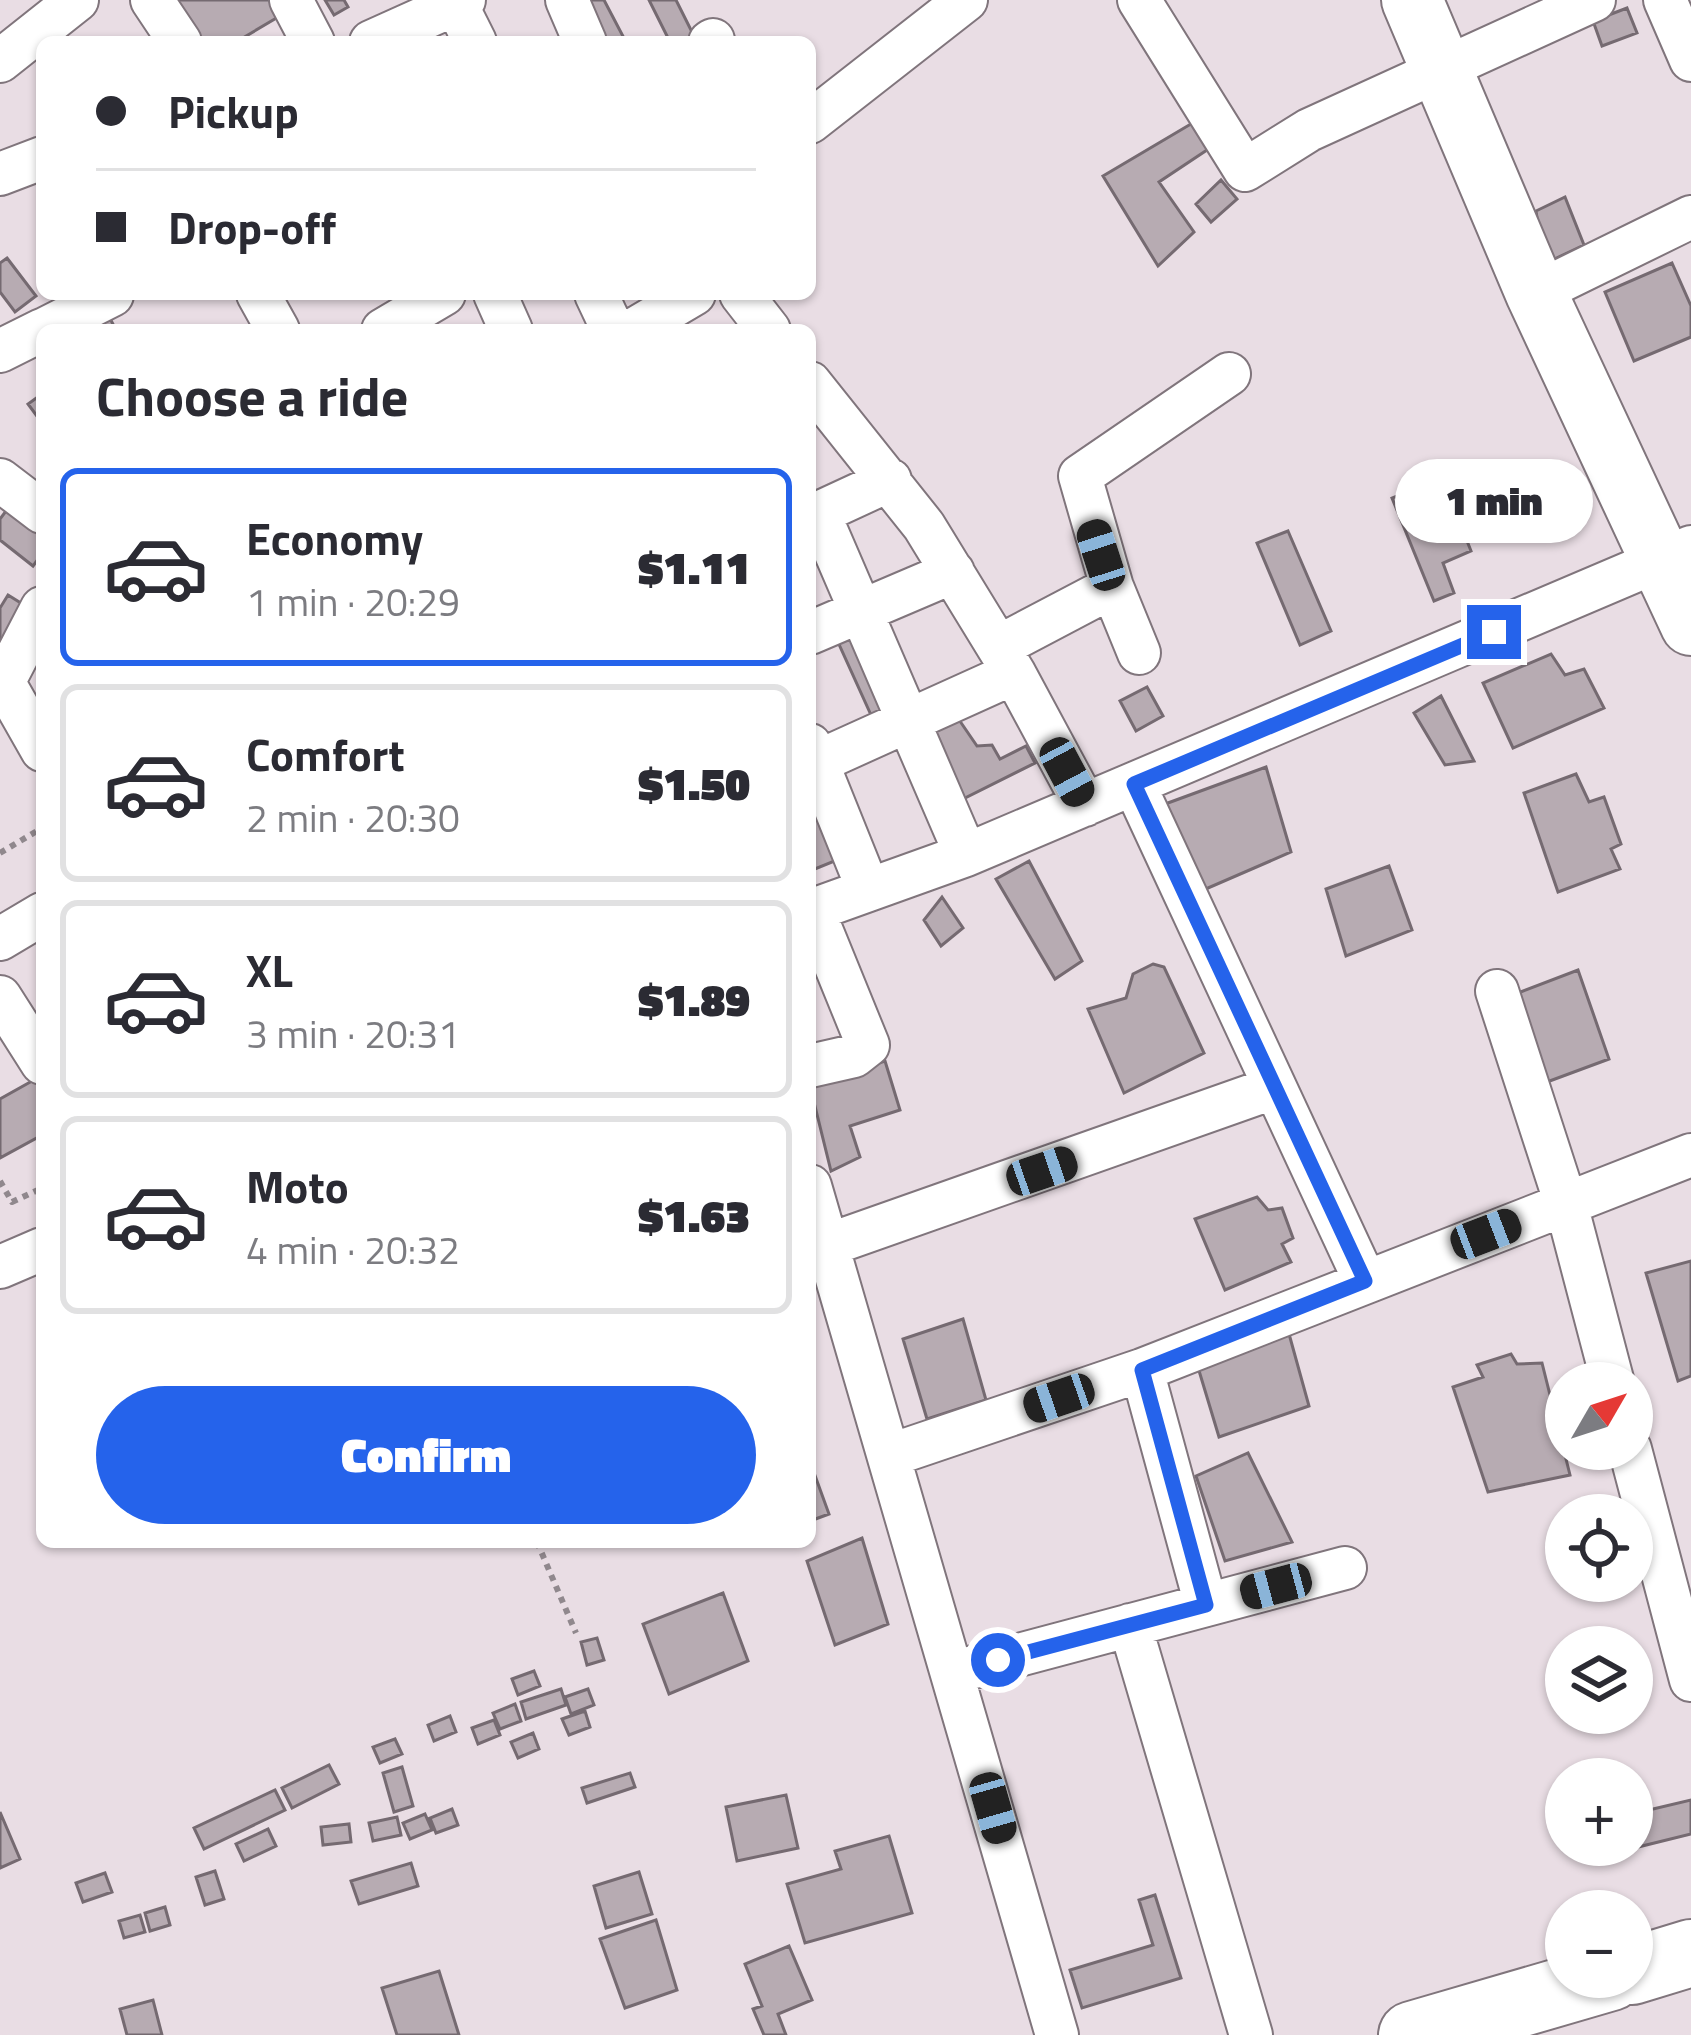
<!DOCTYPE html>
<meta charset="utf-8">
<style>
body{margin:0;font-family:"Titillium Web",sans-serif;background:#f7f7f7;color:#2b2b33;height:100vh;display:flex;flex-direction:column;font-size:45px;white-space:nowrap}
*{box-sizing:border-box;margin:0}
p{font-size:39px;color:#7c7c81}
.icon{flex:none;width:66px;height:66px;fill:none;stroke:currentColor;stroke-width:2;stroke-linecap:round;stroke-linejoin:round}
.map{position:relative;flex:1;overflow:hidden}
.sheet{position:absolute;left:36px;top:324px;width:780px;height:1224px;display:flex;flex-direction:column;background:#fff;border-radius:18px;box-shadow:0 3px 9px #0004}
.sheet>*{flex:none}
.hud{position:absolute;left:36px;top:36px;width:780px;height:264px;border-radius:18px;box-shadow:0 3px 9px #0004;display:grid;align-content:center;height:264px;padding:0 60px;background:#fff}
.needle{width:78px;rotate:51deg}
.tools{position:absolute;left:1545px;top:1362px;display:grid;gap:24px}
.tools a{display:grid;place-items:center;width:108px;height:108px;border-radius:50%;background:#fff;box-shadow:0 3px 9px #0004;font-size:60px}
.end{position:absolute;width:54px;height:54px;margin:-27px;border:15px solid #2563eb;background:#fff;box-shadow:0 0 0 6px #fff}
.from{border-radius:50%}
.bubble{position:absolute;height:84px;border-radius:42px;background:#fff;box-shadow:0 3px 9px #0004;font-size:39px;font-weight:800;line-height:84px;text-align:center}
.car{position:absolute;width:36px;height:72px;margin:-36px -18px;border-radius:15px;box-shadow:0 0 9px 3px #0007;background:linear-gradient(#222 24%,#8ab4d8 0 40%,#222 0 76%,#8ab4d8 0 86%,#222 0)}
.hud b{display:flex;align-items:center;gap:42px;height:114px;font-size:45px}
.hud b+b{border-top:3px solid #e1e1e2}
.hud i{width:30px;height:30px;background:#2b2b33}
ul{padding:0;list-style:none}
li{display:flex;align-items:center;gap:36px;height:198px;margin:0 24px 18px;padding:0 36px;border:6px solid #e1e1e2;border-radius:18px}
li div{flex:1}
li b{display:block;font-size:45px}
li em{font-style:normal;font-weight:800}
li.active{border-color:#2563eb}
li>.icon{width:108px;height:108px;stroke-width:1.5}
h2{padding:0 60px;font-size:54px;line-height:144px}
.cta{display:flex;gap:24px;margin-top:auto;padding:24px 60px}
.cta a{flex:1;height:138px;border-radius:72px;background:#2563eb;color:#fff;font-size:48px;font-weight:800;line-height:138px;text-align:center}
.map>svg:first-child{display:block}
.building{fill:#b7abb2;stroke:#756a71;stroke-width:3}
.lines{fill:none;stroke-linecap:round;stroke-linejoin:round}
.street-casing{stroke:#80757c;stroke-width:46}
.secondary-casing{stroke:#80757c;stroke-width:64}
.primary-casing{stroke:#80757c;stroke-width:70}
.path{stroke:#90888d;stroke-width:6;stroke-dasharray:6 6;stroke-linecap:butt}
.street{stroke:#fff;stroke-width:42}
.secondary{stroke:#fff;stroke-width:60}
.primary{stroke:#fff;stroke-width:66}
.route{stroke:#2563eb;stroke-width:15}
</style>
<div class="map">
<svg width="1691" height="2035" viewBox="0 0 1691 2035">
<rect width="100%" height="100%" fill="#e9dde4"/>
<!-- building -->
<path class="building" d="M175,0H284L290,10L236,42H201Z
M325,0H344L348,7L334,15Z
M580,0H604L626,42H599Z
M649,0H676L697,42H670Z
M1627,8L1637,33L1602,46L1593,21Z
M1201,118L1216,144L1159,182L1194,232L1158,266L1103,176Z
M1221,180L1237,199L1211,222L1196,204Z
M1565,197L1584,245L1544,264L1536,211Z
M7,258L36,296L15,312L0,292V263Z
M1672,263L1691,306V337L1634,361L1605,292Z
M103,305L116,330H88Z
M42,394V423L28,404Z
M1442,478L1471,551L1443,563L1454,593L1434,601L1392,498Z
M9,507L42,533V554L33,566L0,540V519Z
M1288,531L1331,631L1300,645L1257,543Z
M8,595L32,610L0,654V608Z
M864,619L902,712L876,726L833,631Z
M1551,654L1565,675L1584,669L1604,708L1513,748L1483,683Z
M1147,687L1163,716L1136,731L1120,701Z
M1441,696L1474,761L1445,765L1414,713Z
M953,711L977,746L992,745L1000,759L1026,746L1035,763L955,803L915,725Z
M810,765L847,856L810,871Z
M1266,767L1291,852L1192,895L1157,807Z
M1576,774L1589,802L1604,797L1621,844L1611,849L1620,869L1558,892L1524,793Z
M1029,861L1082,961L1055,979L996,879Z
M1389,866L1412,930L1346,956L1326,889Z
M942,897L963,928L941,946L924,920Z
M1153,964L1164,967L1204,1053L1124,1093L1088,1009L1126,998L1133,974Z
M1578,970L1609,1059L1547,1082L1518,993Z
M885,1061L900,1110L850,1126L860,1157L831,1171L810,1086Z
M41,1076L42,1135L0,1158V1099Z
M1257,1197L1268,1210L1282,1208L1293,1238L1282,1244L1291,1262L1225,1290L1195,1219Z
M1691,1261V1376L1678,1381L1646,1273Z
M963,1319L986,1400L927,1419L903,1339Z
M1286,1323L1309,1406L1219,1437L1197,1364Z
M1511,1354L1517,1364L1542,1363L1570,1475L1488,1492L1453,1387L1483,1377L1477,1365Z
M1248,1453L1292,1542L1225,1561L1196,1476Z
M813,1470L829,1514L810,1521V1472Z
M1618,1506L1620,1515H1587Z
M862,1538L888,1624L835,1645L807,1561Z
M723,1593L748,1661L669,1694L643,1624Z
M597,1638L604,1660L587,1665L581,1642Z
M534,1671L540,1686L518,1695L512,1679Z
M561,1689L566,1705L526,1719L521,1702Z
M588,1689L594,1705L571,1714L565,1697Z
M515,1704L521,1721L500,1729L493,1713Z
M585,1711L590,1727L569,1735L562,1719Z
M450,1716L456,1732L434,1741L428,1725Z
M494,1720L500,1735L478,1744L472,1728Z
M533,1733L539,1749L518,1758L511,1742Z
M395,1739L402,1754L380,1763L373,1747Z
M329,1765L339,1784L292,1808L282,1788Z
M402,1767L413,1806L394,1812L383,1773Z
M630,1773L635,1787L587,1803L582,1788Z
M275,1790L285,1810L204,1849L194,1828Z
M786,1795L798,1848L737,1861L726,1807Z
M1691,1800V1834L1634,1848L1632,1814Z
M452,1809L458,1825L436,1833L430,1818Z
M0,1812L20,1859L0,1868Z
M425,1814L432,1830L410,1839L403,1823Z
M397,1817L401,1835L373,1841L369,1823Z
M349,1824L351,1842L323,1845L321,1827Z
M268,1829L276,1846L244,1861L236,1844Z
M889,1836L912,1913L805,1943L787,1884L841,1869L835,1851Z
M411,1863L418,1886L359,1904L351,1881Z
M215,1871L224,1899L205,1905L196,1877Z
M639,1872L652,1914L606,1928L594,1886Z
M105,1873L112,1892L83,1902L76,1883Z
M1155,1895L1181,1978L1082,2008L1070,1970L1153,1945L1139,1900Z
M165,1907L170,1925L150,1931L145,1913Z
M140,1915L145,1932L124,1938L119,1921Z
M656,1920L677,1990L625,2008L600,1939Z
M789,1946L812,2000L778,2014L786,2035H764L753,2009L762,2006L745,1964Z
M439,1971L459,2035H397L382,1988Z
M153,2000L162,2035H127L120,2009Z"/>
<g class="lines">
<!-- street casing -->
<g class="street-casing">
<path id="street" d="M152,0L180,42
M291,0L313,42
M567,0L585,42
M1139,0L1245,170L1309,130L1594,0
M1665,0L1691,60
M456,4L475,42
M371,42L464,0
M710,42L713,40
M0,61L77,0
M810,122L966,0
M0,174L42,158
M1536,293L1691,217
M258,294L278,330
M495,294L511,330
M596,294L613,330
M741,294L769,330
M43,330L112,295
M383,330L444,294
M633,330L694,294
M0,351L42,330
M810,383L924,526L1014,673L1085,805
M0,480L42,512
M819,514L966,855
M810,517L890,480
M810,633L953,572
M998,647L1112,587
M1139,653L1112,587L1080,476L1229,374
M0,676L42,750
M4,681L42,608
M810,745L868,889
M817,762L1014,673
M1134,784L1365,1281
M810,911L966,855L1691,547
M0,939L42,914
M1497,991L1566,1204L1613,1383
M0,997L42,1063
M810,1066L854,1056L868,1045L813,910
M810,1186L1057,2035
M828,1245L1273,1088
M0,1267L42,1249
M1142,1370L1206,1605
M1630,1449L1691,1680
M891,1455L1142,1370L1691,1155
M1130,1625L1251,2035
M955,1672L1345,1568"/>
</g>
<!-- secondary casing -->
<g class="secondary-casing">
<path id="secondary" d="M1412,0L1536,293L1691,625"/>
</g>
<!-- primary casing -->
<g class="primary-casing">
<path id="primary" d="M1632,1971L1691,1953
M1412,2035L1611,1977"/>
</g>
<!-- path -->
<path class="path" d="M0,853L42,828
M0,1181L12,1202L42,1188
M537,1542L576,1633"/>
<!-- street -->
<use href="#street" class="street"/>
<!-- secondary -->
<use href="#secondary" class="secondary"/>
<!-- primary -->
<use href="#primary" class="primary"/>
</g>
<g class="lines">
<!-- route -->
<path class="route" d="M998,1660L1206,1605L1142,1370L1365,1281L1134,784L1494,632"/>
</g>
</svg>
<div class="tools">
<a><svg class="needle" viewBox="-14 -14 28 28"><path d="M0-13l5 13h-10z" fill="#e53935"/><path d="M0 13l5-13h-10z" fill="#7c7c81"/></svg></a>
<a><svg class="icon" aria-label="locate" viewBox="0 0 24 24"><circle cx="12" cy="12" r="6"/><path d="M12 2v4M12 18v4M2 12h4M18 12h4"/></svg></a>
<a><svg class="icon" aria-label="layers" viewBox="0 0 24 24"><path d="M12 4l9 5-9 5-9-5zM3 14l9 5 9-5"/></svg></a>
<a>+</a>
<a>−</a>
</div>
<i class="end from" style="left:998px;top:1660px"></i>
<i class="end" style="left:1494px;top:632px"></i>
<div class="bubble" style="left:1395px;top:459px;width:198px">1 min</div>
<i class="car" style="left:1101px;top:555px;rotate:342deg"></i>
<i class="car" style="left:1067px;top:772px;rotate:152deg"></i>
<i class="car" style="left:1042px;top:1171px;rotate:71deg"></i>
<i class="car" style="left:1486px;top:1234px;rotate:69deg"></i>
<i class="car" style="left:1059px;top:1398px;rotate:251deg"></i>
<i class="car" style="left:1276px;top:1586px;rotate:255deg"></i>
<i class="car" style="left:993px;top:1808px;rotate:164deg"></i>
<div class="hud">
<b><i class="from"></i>Pickup</b>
<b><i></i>Drop-off</b>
</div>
<section class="sheet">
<h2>Choose a ride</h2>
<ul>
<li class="active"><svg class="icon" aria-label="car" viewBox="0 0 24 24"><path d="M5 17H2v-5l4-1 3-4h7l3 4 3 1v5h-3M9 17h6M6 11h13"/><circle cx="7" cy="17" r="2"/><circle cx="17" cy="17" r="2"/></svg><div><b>Economy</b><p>1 min · 20:29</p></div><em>$1.11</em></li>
<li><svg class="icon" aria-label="car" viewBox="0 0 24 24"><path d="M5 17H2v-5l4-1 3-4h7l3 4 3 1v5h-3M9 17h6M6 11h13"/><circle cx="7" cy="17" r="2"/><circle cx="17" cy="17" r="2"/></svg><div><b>Comfort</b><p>2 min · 20:30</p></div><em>$1.50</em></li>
<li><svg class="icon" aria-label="car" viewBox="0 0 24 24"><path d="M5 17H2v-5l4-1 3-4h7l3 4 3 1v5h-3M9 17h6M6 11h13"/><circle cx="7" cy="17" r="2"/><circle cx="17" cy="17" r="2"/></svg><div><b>XL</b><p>3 min · 20:31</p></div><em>$1.89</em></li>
<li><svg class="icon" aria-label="car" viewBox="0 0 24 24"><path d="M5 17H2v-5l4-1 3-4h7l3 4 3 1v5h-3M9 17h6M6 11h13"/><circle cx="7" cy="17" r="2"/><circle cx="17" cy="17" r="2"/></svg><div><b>Moto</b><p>4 min · 20:32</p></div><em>$1.63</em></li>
</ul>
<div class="cta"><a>Confirm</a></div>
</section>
</div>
